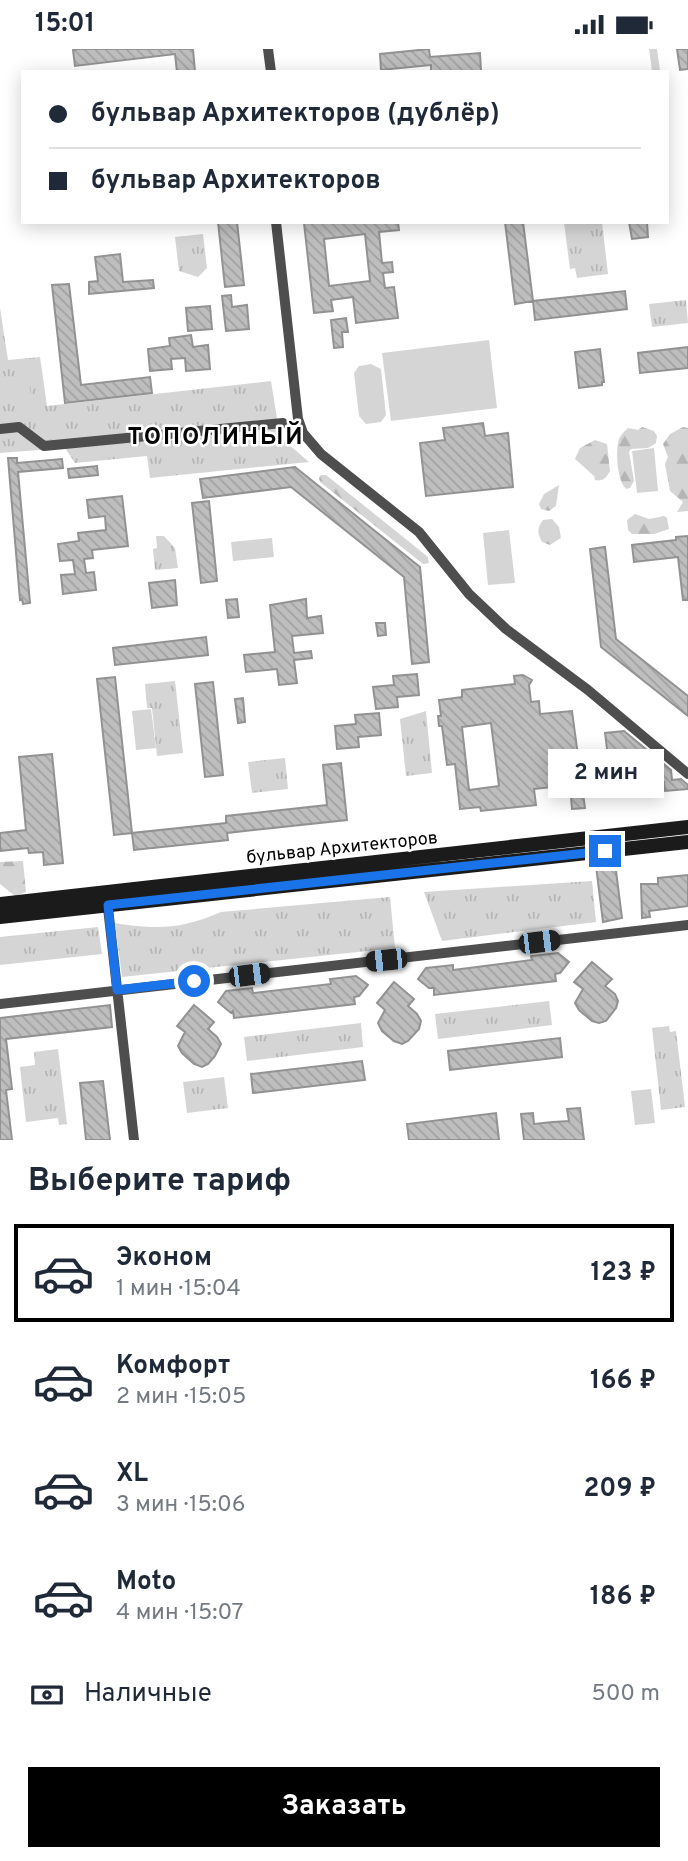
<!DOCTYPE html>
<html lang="ru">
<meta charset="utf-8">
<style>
body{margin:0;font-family:Overpass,sans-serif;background:#f6f6f7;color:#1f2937;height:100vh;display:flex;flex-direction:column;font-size:26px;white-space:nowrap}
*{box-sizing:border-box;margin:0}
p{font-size:23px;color:#747a83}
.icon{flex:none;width:38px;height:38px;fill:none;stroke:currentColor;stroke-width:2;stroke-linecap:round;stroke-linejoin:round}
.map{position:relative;height:1091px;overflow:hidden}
.details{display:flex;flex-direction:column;background:#fff;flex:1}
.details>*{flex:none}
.banner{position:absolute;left:21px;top:21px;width:648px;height:154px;border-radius:0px;box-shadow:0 4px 18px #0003;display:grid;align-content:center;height:154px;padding:0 28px;background:#fff}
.end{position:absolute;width:32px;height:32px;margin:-16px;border:9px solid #1a73e8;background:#fff;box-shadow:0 0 0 4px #fff}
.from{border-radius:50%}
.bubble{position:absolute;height:49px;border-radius:0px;background:#fff;box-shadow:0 4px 18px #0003;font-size:23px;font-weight:700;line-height:49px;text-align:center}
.car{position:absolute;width:21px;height:42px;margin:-21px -10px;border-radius:9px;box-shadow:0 0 5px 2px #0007;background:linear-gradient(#222 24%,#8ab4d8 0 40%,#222 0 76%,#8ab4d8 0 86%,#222 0)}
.banner b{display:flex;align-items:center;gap:24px;height:66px;font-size:26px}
.banner b+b{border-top:2px solid #e0e1e3}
.banner i{width:18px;height:18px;background:#1f2937}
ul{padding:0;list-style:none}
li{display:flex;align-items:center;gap:21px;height:98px;margin:0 14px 10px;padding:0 14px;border:4px solid transparent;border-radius:0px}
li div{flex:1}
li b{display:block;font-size:26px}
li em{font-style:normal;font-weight:700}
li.on{border-color:#000}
li>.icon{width:63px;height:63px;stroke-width:1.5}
h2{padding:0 28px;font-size:32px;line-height:84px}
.pay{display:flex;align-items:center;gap:18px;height:77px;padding:0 28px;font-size:26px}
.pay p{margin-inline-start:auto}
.primary-button{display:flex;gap:14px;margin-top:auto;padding:14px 28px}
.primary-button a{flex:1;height:80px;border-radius:0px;background:#000;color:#fff;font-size:28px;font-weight:700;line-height:80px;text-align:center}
.status{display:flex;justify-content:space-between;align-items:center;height:49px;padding:0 35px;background:#fff;direction:ltr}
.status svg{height:19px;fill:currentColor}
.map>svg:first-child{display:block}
.grass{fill:url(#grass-tufts)}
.forest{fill:url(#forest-firs)}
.garden{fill:#d5d5d5}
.building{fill:url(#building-back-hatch);stroke:#929292;stroke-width:2;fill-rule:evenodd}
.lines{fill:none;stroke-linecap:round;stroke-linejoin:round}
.street{stroke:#4e4e4e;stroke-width:10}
.secondary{stroke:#1b1b1b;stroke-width:14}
.route{stroke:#1a73e8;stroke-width:9}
.labels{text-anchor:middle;stroke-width:5;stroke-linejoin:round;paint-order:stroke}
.street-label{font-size:18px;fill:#000;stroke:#fff}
.district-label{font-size:24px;font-weight:bold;letter-spacing:2px;fill:#000;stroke:#fff}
</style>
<div class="status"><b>15:01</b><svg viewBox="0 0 49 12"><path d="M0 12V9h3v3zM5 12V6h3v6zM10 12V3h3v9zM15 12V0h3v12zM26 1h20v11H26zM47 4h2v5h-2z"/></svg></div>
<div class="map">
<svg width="688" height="1091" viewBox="0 0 688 1091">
<defs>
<pattern id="grass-tufts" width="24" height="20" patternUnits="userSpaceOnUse" patternTransform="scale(1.75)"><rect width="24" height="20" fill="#d5d5d5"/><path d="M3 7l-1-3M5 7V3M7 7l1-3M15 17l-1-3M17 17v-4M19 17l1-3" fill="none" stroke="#b5b5b5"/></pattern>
<pattern id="forest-firs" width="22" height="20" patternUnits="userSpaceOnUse" patternTransform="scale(1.75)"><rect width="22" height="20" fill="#d5d5d5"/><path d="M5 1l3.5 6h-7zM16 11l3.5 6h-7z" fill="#b5b5b5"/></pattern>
<pattern id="building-back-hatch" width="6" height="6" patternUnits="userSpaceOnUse" patternTransform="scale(1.75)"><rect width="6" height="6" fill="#bebebe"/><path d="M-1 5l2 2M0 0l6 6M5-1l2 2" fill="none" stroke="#a2a2a2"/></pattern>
</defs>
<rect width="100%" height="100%" fill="#fff"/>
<!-- grass -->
<path class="grass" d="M649,0H657L660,21L652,22Z
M564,173H602L608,225L577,229L575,219L570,220Z
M203,185L207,219L198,228L179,222L175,188Z
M686,251L688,274L652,278L649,255Z
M0,259L8,311L40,308L47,357L271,332L280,388L309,413L150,429L147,407L75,414L65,399L0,404Z
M156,487H164L175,499L178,519L155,521L153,500L157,499Z
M175,632L183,704L157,707L152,659H147L145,635Z
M426,662L432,724L406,727L400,670Z
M285,709L288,740L252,744L248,713Z
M592,832L596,873L442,892L424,843Z
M390,848L395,899L122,928L115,874C158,881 181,880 221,863Z
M98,878L102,905L0,916V888Z
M549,952L552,976L438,990L435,965Z
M361,974L363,998L247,1012L244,988Z
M669,977L670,983L676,982L685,1058L661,1061L652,979Z
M58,1000L67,1075L59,1076L58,1069L26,1073L20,1018L35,1016L34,1003Z
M224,1028L228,1059L187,1064L183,1033Z"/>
<!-- forest -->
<path class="forest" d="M642,378L654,382L657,387L656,394L648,399L631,400L629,403L634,432L630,439L626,440C617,431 616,406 618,394C619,387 624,383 628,379L638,381Z
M683,378L688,379V462L677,463L683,453L670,442L665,415L668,408L663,395L670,385Z
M595,391L607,395L610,422C607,428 603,433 595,431L594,427L575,410L580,399Z
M321,426H326L428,508L429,514L423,515L320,433L319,429Z
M559,436L556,457L549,462L541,460L539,455L544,445Z
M635,465L649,470L664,467L667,469L669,480L654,485H632L628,481L627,471Z
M552,470L559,478L561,489L550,496L542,493C537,484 537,479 543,471Z
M23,812L26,843L15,847L0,835V813Z"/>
<!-- garden -->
<path class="garden" d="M489,291L497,359L391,372L382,304Z
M371,315L381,320L386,366L381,373L366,375L359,367L354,324L359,317Z
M28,325L31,349L19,351L16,326Z
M654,399L658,442L637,444L632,402Z
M509,481L515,534L488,536L483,484Z
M272,489L274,508L233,512L231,493Z
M151,660L156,699L136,701L132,662Z
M651,1040L655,1074L635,1076L631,1042Z"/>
<!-- building -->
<path class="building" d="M79,0H193L195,23H177L175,5L75,17L73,1Z
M429,0L430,8L480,4L481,22L431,23V16L381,21L380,5Z
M677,0H688V20L680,21Z
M218,173H237L244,236L225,238Z
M398,173L399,181L379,183L382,214L392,213L393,223L383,224L385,239L394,238L398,269L356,274L353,248L331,251L333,262L314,264L304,174ZM365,185L370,232L329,237L324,190Z
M505,173H523L533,252L515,255Z
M629,173H647L648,188L632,190Z
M120,205L123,233L153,231L154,239L89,245V233L98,232L95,208Z
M69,235L81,336L150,328L152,344L65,354L52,236Z
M625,242L627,260L535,271L533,252Z
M231,246L232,258L247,256L249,280L226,282L222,247Z
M210,257L212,280L188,282L186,259Z
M346,269L348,283H342L343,298L334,299L331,271Z
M191,286L193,298L208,296L210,320L186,322L185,309L171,310L172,320L150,322L148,300L170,297L169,289Z
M688,298V319L640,324L638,304Z
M600,300L604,333H602V336L579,339L575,303Z
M483,374L485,387L508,384L513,438L426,447L420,394L445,391L443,379Z
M8,409H17V414L62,410L63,419L18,423L30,554L23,555L22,550L20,551Z
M97,417L98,426L69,429L68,420Z
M295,418L420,518L429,613L412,615L404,528L291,438L203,449L200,430Z
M122,447L128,497L92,501L93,509L84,510L86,524L94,523L96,541L63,545L61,526L75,525L73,511L60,512L58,495L79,492L78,484L106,481L105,467L89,469L87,451Z
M209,452L217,532L201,534L192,454Z
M688,487V551H683L678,508L634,513L632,496L676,491V488Z
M605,498L616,590L688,647V667L601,598L590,500Z
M175,531L177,556L152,559L149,534Z
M237,550L239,568L228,569L226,551Z
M306,550L307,569L321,567L323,584L292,587L294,604L311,602L312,609L294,611L297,634L279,636L277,620L246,623L244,606L275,603L270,556Z
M376,574H385L386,586L378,587Z
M206,588L208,606L115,616L113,599Z
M417,625L419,646L397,648L398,658L376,660L373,638L394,636L393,627Z
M523,626L532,631L529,636L531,653L539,652L540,665L572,662L585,759L572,760L570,736L534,740L536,756L481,762L480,758L460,760L455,715L447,716L442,677H439L438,667H441L439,651L462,648V641L515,635L514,627ZM491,674L499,737L469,741L462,678Z
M115,628L132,784L114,786L97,630Z
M213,633L223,726L205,728L195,635Z
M243,649L245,673L238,674L235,650Z
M379,664L381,686L358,688L359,698L337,700L335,677L356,675L355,666Z
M624,682L671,721L672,731L681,730L688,736V740L665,742L664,733L635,736L636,740L625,741L624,737L612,739L605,684Z
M52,705L63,814L44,816L43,803L29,804L28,799L0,802V784L26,781L19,708Z
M341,714L347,771L227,784L228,791L134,801L132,784L226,774V767L327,756L323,716Z
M615,814L622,869L603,873L596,817Z
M688,826V857L649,862L650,868L642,869L641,835H658V829Z
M558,904L569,913L560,924L555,925L556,932L434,946V939H429L418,930L426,919L453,916V921L532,911L531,907Z
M592,913L612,930L605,937L615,945L618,952L616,959L606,972L599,974L592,972L579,961L575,954L583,940L574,933Z
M356,927L368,936L359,947L354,948L355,955L234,969L233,962L231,964L218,953L226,942L252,939L253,944L331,935L330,930Z
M394,933L414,950L408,957L417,965L421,972L419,980L408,992L402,995L394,992L382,982L378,974L385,961L377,954Z
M110,956L112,978L6,990L12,1040L6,1041L12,1091H0V969Z
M194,956L214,973L208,980L217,988L221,995L215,1007L208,1015L202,1018L194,1015L182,1004L178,997L185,983L177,977Z
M560,989L562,1008L450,1021L448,1002Z
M362,1012L365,1031L253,1044L251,1025Z
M103,1032L110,1091H86L80,1034Z
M580,1059L584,1091H524L521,1065L533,1064L534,1075L553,1073L569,1072L567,1060Z
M496,1064L499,1091H409L407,1075Z"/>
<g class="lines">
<!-- street -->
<path class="street" d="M268,0L271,23
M276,173L295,343L298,370L303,384L321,405L419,483L469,545L506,580L588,641L688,725
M0,380L19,378L44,397L283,374
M107,850L134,1091
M0,955L688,876"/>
<!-- secondary -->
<path class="secondary" d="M0,855L688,778
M0,868L688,793"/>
</g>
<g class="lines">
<!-- route -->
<path class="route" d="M194,932L117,941L108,856L605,802"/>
</g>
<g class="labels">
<!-- street labels -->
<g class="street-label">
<text transform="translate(342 798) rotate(-6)" y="6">бульвар Архитекторов</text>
</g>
<!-- district labels -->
<g class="district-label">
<text x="216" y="395">ТОПОЛИНЫЙ</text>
</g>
</g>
</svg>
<i class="end from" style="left:194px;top:932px"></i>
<i class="end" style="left:605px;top:802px"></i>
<div class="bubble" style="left:548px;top:700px;width:116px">2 мин</div>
<i class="car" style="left:539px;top:893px;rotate:83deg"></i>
<i class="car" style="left:386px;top:911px;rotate:264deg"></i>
<i class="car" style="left:249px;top:926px;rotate:83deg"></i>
<div class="banner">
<b><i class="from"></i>бульвар Архитекторов (дублёр)</b>
<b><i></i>бульвар Архитекторов</b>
</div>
</div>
<section class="details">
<h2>Выберите тариф</h2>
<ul>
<li class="on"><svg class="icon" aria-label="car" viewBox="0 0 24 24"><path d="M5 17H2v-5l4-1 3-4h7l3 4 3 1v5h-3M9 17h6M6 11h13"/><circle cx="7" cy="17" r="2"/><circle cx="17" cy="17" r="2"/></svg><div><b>Эконом</b><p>1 мин · 15:04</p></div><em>123 ₽</em></li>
<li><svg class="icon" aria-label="car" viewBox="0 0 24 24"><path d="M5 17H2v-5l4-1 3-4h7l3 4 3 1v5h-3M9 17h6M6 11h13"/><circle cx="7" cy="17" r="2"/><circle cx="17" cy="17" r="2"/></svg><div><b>Комфорт</b><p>2 мин · 15:05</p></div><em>166 ₽</em></li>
<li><svg class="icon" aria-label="car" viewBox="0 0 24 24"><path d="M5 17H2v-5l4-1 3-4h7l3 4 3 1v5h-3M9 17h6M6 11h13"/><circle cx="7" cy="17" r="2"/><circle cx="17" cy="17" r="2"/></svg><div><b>XL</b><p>3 мин · 15:06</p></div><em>209 ₽</em></li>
<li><svg class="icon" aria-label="car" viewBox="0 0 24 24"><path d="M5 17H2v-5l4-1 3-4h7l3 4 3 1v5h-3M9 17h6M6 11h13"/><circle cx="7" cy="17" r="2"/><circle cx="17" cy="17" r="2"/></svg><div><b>Moto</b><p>4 мин · 15:07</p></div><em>186 ₽</em></li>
</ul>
<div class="pay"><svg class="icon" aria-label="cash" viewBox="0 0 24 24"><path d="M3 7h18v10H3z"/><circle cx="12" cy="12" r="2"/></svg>Наличные<p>500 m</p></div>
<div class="primary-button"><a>Заказать</a></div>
</section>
